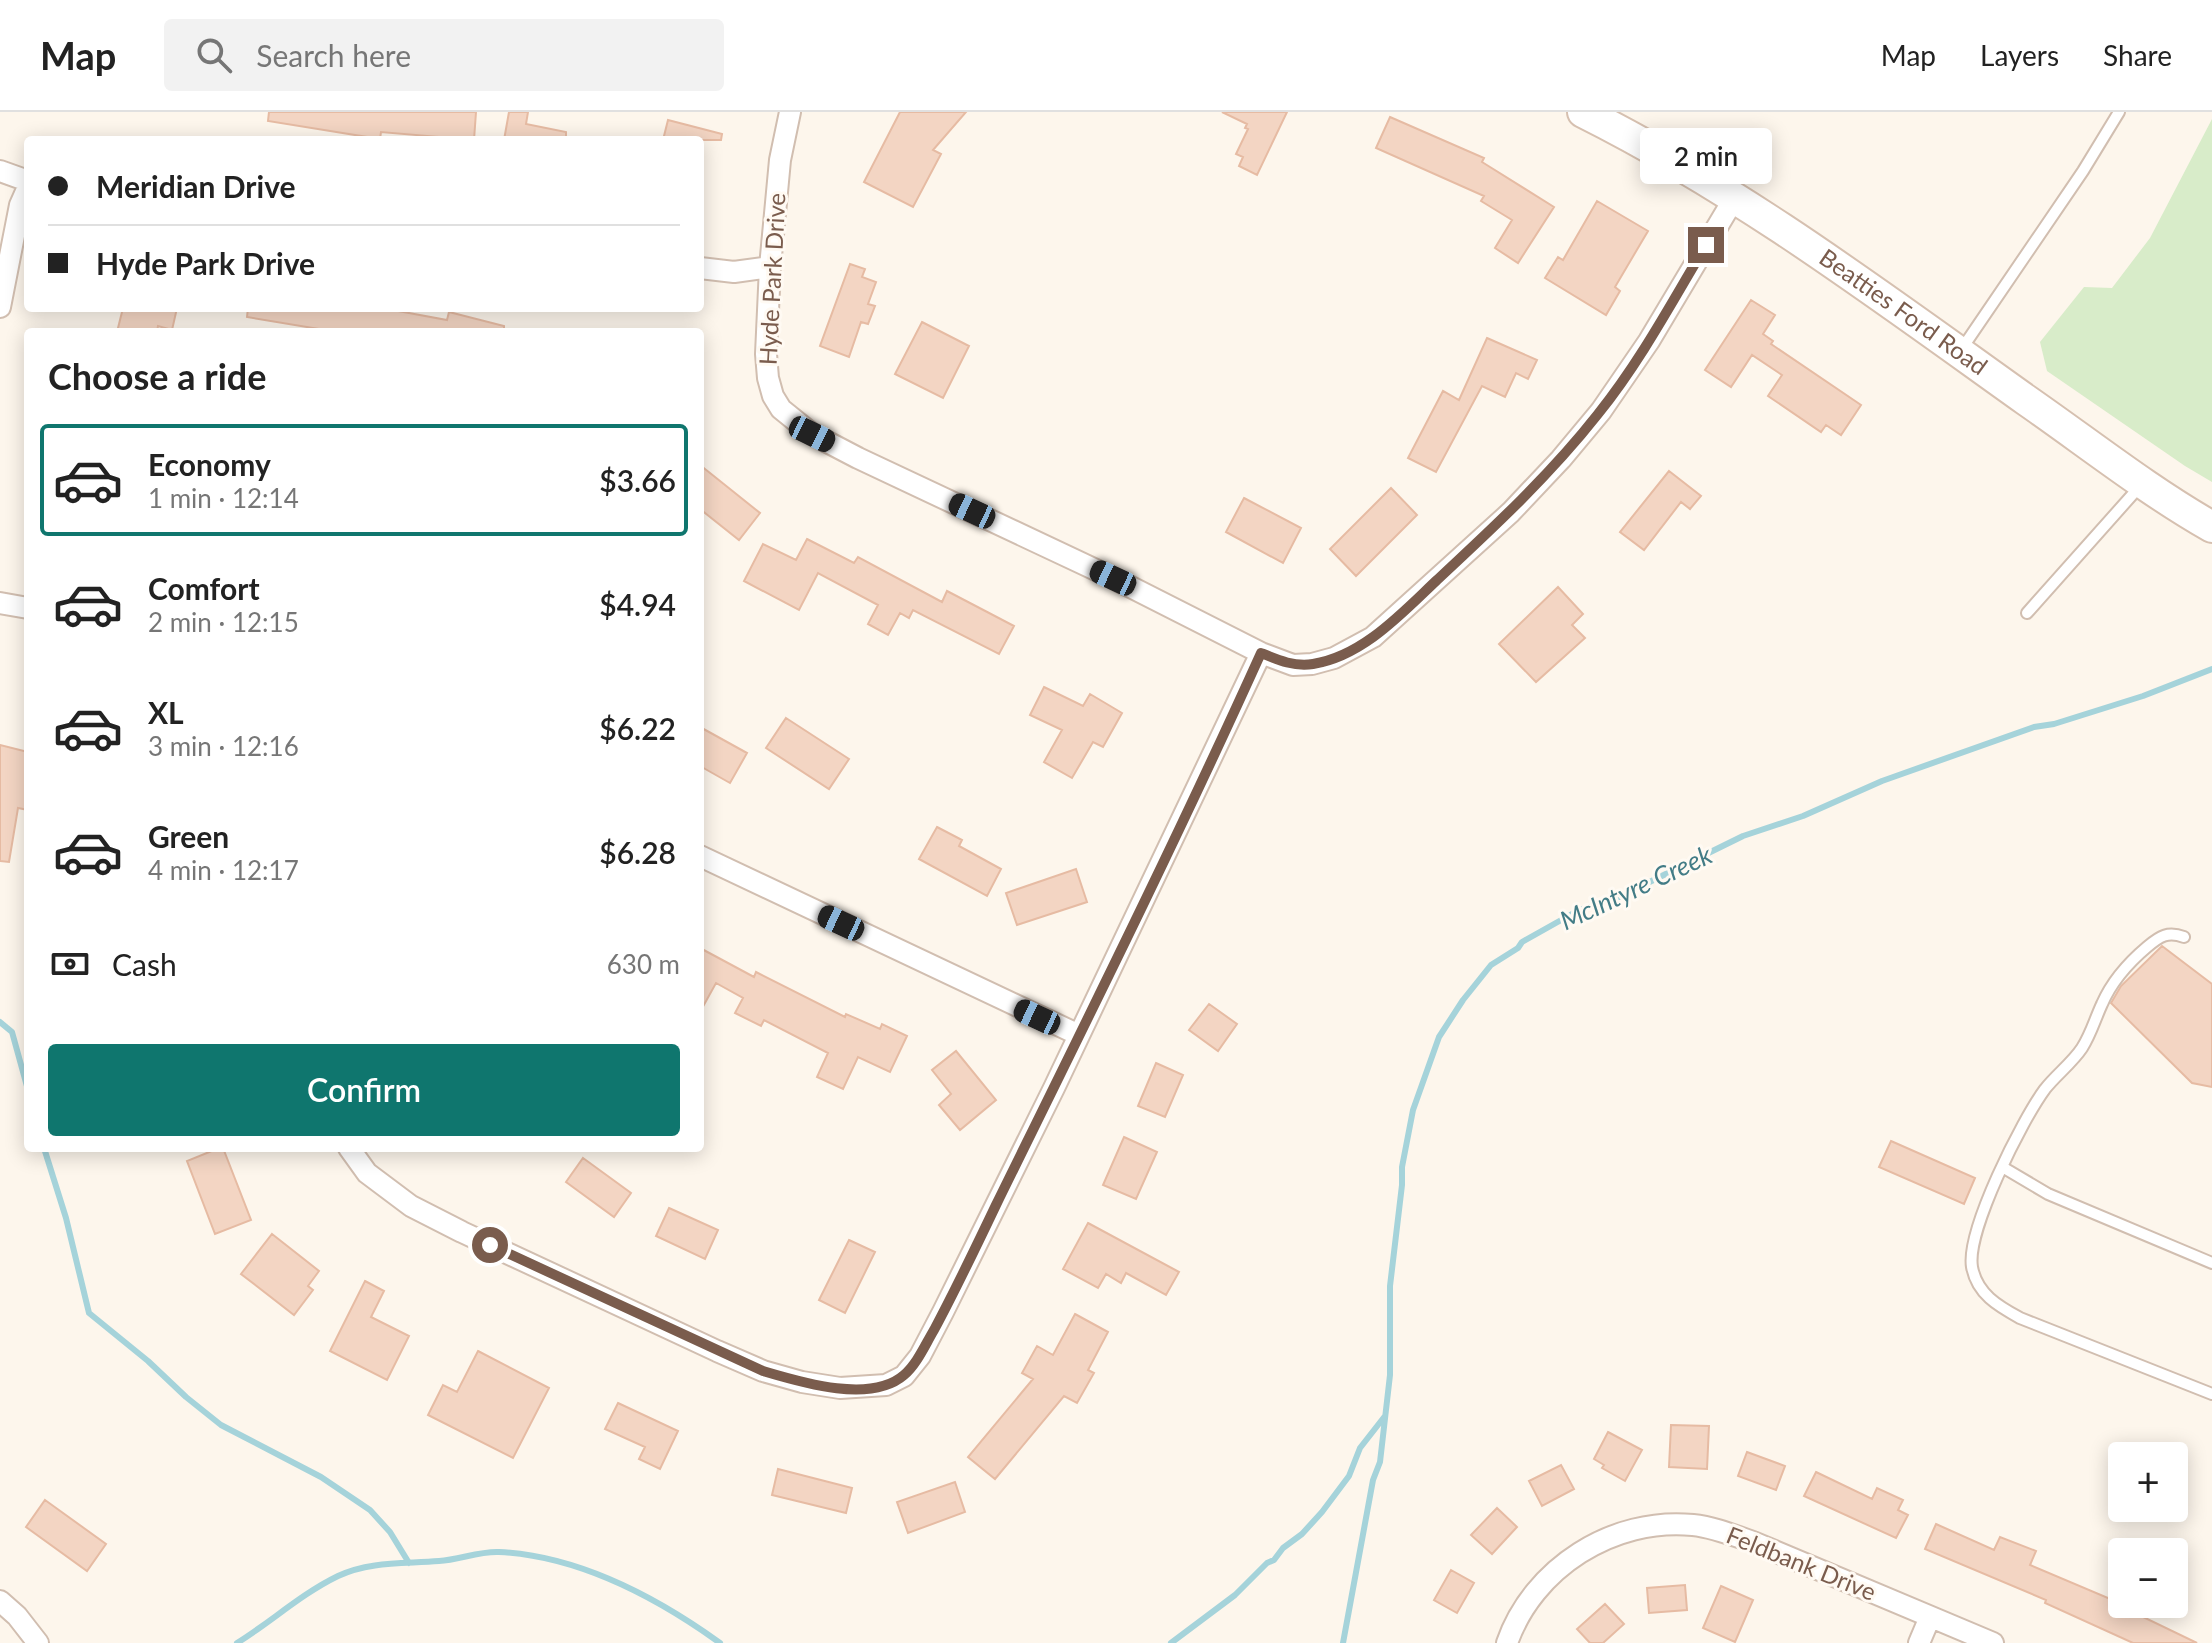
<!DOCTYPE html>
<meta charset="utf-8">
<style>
body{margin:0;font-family:Lato,sans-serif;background:#f2f2f2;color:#222;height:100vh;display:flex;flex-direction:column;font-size:30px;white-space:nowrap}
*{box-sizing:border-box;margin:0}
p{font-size:26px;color:#767676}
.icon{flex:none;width:44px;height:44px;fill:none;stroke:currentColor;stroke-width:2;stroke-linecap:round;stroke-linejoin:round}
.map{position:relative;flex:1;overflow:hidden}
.panel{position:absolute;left:24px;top:216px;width:680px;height:824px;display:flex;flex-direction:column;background:#fff;border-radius:8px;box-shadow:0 4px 20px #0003}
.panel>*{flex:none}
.banner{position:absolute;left:24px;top:24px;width:680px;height:176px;border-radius:8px;box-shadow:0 4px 20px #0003;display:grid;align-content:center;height:176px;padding:0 24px;background:#fff}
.fabs{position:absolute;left:2108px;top:1330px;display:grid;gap:16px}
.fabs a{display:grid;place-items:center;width:80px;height:80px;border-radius:8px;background:#fff;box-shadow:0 4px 20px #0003;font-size:40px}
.end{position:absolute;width:36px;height:36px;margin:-18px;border:10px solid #7a5c4d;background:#fff;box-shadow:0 0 0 4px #fff}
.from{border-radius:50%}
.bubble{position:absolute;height:56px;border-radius:8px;background:#fff;box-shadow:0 4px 20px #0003;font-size:26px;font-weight:600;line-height:56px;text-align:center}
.car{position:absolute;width:24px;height:48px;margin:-24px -12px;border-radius:10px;box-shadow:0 0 6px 2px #0007;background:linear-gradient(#222 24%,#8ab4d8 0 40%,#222 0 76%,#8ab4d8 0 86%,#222 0)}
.banner b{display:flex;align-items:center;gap:28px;height:76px;font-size:30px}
.banner b+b{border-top:2px solid #e0e0e0}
.banner i{width:20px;height:20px;background:#222}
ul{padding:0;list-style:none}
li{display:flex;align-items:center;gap:24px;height:112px;margin:0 16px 12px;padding:0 8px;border:4px solid transparent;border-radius:8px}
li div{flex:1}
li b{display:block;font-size:30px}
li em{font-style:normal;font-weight:600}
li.selected{border-color:#0f766e}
li>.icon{width:72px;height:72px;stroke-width:1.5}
h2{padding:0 24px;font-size:36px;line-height:96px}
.pay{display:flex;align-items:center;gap:20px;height:88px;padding:0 24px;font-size:30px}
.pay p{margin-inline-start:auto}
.primary-button{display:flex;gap:16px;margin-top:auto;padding:16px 24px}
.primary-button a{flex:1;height:92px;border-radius:8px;background:#0f766e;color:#fff;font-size:32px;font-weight:600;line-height:92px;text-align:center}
header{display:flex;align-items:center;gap:48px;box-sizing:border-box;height:112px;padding:0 40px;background:#fff;border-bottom:2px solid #e0e0e0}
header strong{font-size:38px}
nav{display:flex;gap:44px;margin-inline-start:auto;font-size:28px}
.search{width:560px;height:72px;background:#f2f2f2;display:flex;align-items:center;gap:20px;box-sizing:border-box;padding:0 28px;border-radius:8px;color:#767676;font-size:30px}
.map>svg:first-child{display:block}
.green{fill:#d8ecc9}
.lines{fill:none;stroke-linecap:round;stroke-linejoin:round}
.stream{stroke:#a5d3da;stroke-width:6}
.building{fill:#f3d5c3;stroke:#e6bba3;stroke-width:2}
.lane-casing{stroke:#d1beb0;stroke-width:14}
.street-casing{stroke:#d1beb0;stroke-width:24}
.secondary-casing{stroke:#d6c0b0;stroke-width:34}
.lane{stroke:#fff;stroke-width:10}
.street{stroke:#fff;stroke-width:20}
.secondary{stroke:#fff;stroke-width:30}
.route{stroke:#7a5c4d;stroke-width:10}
.labels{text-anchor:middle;stroke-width:6;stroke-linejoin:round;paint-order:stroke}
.street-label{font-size:24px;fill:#7a5c4d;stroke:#fffaf3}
.water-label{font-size:26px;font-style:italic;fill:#437c86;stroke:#fffaf3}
</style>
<header>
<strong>Map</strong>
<div class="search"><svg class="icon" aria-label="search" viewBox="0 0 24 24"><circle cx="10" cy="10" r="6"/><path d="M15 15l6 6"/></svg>Search here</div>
<nav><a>Map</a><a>Layers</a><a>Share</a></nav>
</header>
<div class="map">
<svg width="2212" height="1531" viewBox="0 0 2212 1531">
<rect width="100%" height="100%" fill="#fdf6ec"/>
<!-- green -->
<path class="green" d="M2212,7V370L2185,354L2047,259L2040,230L2084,175L2112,176L2150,126Z"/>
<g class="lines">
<!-- stream -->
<path class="stream" d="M0,910L12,920L28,978
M44,1036L66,1106L89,1201L148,1249L186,1285L221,1313L321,1365L370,1398L390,1420L409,1451
M237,1531C271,1510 301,1482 338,1464C370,1449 404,1452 439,1449C459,1448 479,1439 499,1440C579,1444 656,1485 720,1531
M1171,1531L1235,1483L1267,1451L1274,1448L1283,1436L1302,1422L1322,1400L1349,1364L1360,1336L1385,1304
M1343,1531L1373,1368L1380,1350L1390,1263V1174L1402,1073V1055L1413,998L1439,925L1463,888L1491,853L1518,836L1522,830L1579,798L1615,787L1743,724L1803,704L1882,669L2034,615L2054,612L2143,584L2212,557"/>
</g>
<!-- building -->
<path class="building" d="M269,0H476L474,28L381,20L380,27L268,9Z
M509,0H528L526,12L566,20V28H504Z
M900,0H966L933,38L941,42L913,95L864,70Z
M1222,0H1287L1257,63L1239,54L1243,45L1236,42L1248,17L1245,16L1247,12Z
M1390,5L1484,46L1482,50L1554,95L1518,151L1495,136L1512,108L1481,89L1484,84L1376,36Z
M668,8L722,22L721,28H663Z
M1597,89L1648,119L1615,175L1620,179L1606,203L1545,166L1558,145L1563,148Z
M850,152L865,157L862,165L876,170L868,192L875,194L868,212L861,210L849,245L820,234Z
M1751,188L1775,203L1763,222L1773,229L1771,232L1861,293L1841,323L1826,313L1821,320L1768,284L1782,263L1752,243L1731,275L1705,258Z
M123,196H177L172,218L158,214L157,220H117Z
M248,196H382L447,208L449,200L504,214V220H337L247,205Z
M922,210L969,234L943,286L895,262Z
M1487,226L1537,248L1528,267L1516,261L1505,285L1482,274L1436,360L1408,346L1443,279L1459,288Z
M700,353L760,401L739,428L700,397Z
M1669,359L1701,384L1690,397L1681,390L1644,438L1620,420Z
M1391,376L1417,403L1356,464L1330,437Z
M1244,386L1301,416L1283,451L1226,420Z
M807,427L854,451L858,445L942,490L947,479L1014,514L999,542L913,498L909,506L900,501L888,523L868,512L878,493L818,461L799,498L744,469L763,432L796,448Z
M1558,475L1583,502L1572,513L1585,526L1536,570L1499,532Z
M1044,575L1083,594L1090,582L1122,601L1103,635L1093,630L1072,666L1044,650L1062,618L1030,603Z
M786,606L849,647L829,677L766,636Z
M700,615L747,641L730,671L700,654Z
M0,633L28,640V698L18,696L9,750L0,749Z
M937,715L962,728L959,734L1001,757L987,784L919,747Z
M1076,757L1087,790L1017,813L1006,781Z
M2162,834L2212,872V975L2192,971L2111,891L2121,874Z
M700,836L754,865L756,860L845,905L846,902L880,917L882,912L907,924L890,960L858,945L843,977L817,965L828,941L764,908L761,914L735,901L743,886L716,871L700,900Z
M1209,892L1237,912L1218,939L1189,918Z
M956,939L996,988L960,1018L939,993L951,982L932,958Z
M1156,951L1183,963L1165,1005L1138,994Z
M1124,1025L1157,1040L1136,1087L1103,1073Z
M1891,1029L1975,1066L1964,1092L1879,1055Z
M219,1036H223L251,1108L215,1122L187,1049Z
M583,1046L631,1081L614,1105L566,1070Z
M669,1096L718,1118L705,1147L656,1124Z
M1088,1111L1179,1160L1166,1183L1126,1161L1121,1171L1106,1162L1098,1176L1063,1157Z
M272,1122L319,1159L308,1174L313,1178L294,1203L241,1162Z
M849,1128L875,1140L845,1201L819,1188Z
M365,1169L384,1179L371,1205L409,1224L387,1268L330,1239Z
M1075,1202L1108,1220L1088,1258L1094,1261L1077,1291L1064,1284L995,1367L968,1345L1033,1267L1022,1261L1037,1234L1053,1243Z
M478,1239L549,1276L513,1346L428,1303L443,1273L457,1280Z
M618,1291L678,1319L660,1357L639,1347L645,1335L605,1317Z
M1671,1313L1709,1314L1707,1357L1669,1355Z
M1608,1320L1642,1338L1625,1369L1602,1356L1604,1353L1594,1347Z
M1747,1340L1785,1354L1776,1378L1738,1364Z
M1561,1353L1574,1377L1542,1394L1529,1369Z
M778,1357L852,1376L846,1401L772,1383Z
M1816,1360L1872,1387L1877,1376L1903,1388L1898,1398L1908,1403L1896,1426L1804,1384Z
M955,1370L965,1400L908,1421L897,1390Z
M45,1388L106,1432L87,1459L26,1415Z
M1497,1396L1517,1415L1492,1442L1471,1423Z
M1936,1412L1994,1438L2000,1425L2036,1439L2030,1453L2122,1492H2146L2141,1504L2197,1531H2133L2045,1491L2046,1488L1925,1437Z
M1451,1458L1474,1471L1457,1501L1434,1488Z
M1685,1473L1687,1498L1649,1501L1647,1476Z
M1721,1474L1753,1488L1735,1530L1703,1516Z
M1605,1492L1624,1512L1603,1531H1590L1577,1517Z"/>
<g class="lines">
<!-- lane casing -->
<g class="lane-casing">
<path id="lane" d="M1961,238L2083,59L2119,0
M2027,501L2141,373
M2184,825C2168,819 2160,824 2147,835C2128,851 2112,869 2102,892C2095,907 2091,922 2082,936C2072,951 2056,963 2045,977C2022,1008 1966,1119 1972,1155C1977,1182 1998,1194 2020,1206L2212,1282
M2004,1056L2048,1082L2212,1151"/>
</g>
<!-- street casing -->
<g class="street-casing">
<path id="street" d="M790,0L780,48L770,155L766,242L768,266L773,284L781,297L812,322L858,346L1113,466L1261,541L1293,553L1312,552L1334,546L1373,525L1511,400L1561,347L1601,299L1649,229L1735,85
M0,59L28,69
M700,156L734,160L770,155
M0,195L20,93L28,75
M0,491L28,496
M700,744L1079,923
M349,1036L367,1061L411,1094L462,1120L717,1239L763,1259L802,1270L840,1276L886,1273L904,1264L920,1244L943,1200L1054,976L1261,541
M0,1489L17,1504L38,1531
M1507,1531C1533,1456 1613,1405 1693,1413C1713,1415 1733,1423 1753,1430L1993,1531
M1919,1531L1930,1505"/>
</g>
<!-- secondary casing -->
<g class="secondary-casing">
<g id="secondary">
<path id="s1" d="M1583,0C1741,79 1883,186 2026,288C2088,331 2147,378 2212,415"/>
</g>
</g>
<!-- lane -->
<use href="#lane" class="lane"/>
<!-- street -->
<use href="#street" class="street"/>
<!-- secondary -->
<use href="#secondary" class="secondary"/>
</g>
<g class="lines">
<!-- route -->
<path class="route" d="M490,1133L763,1259C800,1270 871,1292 904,1263C917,1252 925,1233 934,1218C956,1177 976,1135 996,1093C1086,910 1177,727 1261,541C1278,548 1294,555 1313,552C1363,544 1402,501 1437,468C1494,415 1550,363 1598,302C1640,250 1672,190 1706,133"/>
</g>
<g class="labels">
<!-- street labels -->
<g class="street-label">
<text transform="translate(773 167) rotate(-87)" y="8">Hyde Park Drive</text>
<text dy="8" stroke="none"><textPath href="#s1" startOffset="378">Beatties Ford Road</textPath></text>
<text transform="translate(1801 1452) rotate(22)" y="8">Feldbank Drive</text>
</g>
<!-- water labels -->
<g class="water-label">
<text transform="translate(1636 776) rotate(-25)" y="9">McIntyre Creek</text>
</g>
</g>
</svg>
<div class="fabs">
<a>+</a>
<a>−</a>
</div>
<i class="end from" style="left:490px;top:1133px"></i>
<i class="end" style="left:1706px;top:133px"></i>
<div class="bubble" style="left:1640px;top:16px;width:132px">2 min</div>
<i class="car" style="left:812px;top:322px;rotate:116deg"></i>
<i class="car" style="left:972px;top:399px;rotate:295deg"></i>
<i class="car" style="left:1113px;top:466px;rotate:295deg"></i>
<i class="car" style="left:841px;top:811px;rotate:295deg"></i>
<i class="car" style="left:1037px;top:905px;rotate:295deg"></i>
<div class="banner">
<b><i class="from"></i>Meridian Drive</b>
<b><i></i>Hyde Park Drive</b>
</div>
<section class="panel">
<h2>Choose a ride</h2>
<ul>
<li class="selected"><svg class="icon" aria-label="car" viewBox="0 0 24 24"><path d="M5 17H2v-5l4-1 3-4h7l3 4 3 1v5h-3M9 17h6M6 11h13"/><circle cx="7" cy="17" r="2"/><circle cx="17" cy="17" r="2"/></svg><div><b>Economy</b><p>1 min · 12:14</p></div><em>$3.66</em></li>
<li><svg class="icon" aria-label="car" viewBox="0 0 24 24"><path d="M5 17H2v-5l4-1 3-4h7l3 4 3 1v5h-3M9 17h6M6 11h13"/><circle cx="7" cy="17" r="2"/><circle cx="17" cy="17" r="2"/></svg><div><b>Comfort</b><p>2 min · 12:15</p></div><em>$4.94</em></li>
<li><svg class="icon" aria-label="car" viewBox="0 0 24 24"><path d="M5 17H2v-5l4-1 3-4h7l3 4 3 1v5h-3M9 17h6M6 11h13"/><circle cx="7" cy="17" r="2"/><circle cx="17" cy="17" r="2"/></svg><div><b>XL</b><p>3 min · 12:16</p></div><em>$6.22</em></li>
<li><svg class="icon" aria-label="car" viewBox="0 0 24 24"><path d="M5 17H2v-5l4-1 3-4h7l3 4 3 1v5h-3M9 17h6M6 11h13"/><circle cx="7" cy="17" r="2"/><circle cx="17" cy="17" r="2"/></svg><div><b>Green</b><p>4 min · 12:17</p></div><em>$6.28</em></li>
</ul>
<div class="pay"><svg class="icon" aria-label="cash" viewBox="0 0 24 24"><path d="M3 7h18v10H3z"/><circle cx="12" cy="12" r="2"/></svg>Cash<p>630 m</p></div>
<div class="primary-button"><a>Confirm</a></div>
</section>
</div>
